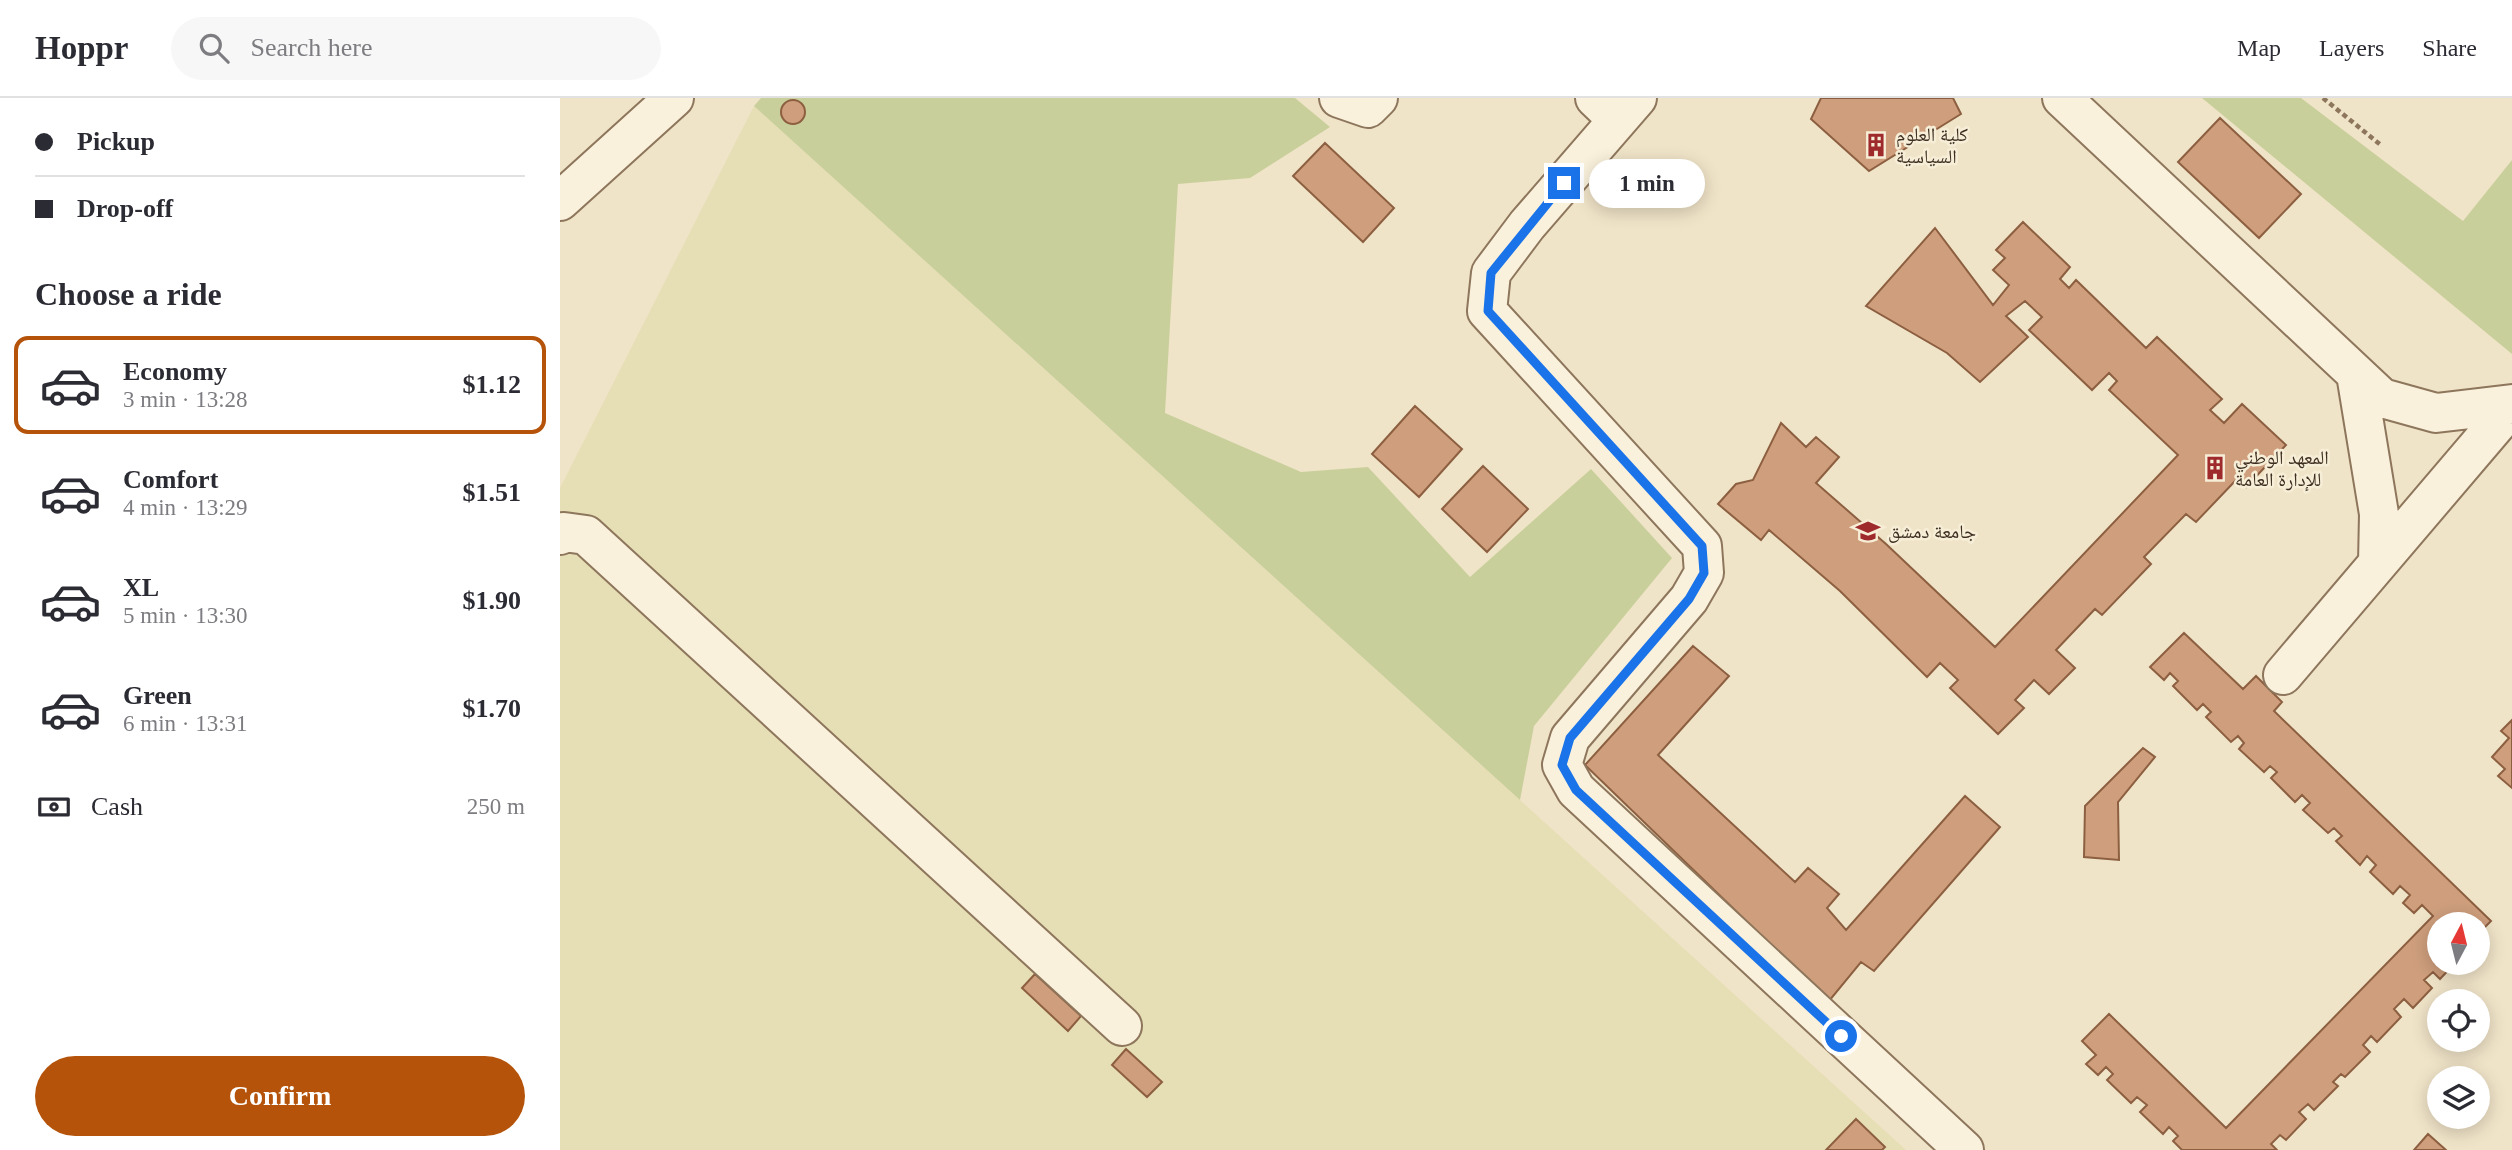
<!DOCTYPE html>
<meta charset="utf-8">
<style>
body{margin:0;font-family:"Times New Roman","Noto Naskh Arabic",serif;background:#f7f7f7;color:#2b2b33;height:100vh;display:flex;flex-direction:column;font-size:26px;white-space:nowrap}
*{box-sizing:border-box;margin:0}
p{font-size:23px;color:#7c7c81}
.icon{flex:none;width:38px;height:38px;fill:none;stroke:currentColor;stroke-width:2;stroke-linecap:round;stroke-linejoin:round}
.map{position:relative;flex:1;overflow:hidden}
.panel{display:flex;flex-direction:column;background:#fff;width:560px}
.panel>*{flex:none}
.hud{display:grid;align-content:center;height:154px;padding:0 35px;background:#fff}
.needle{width:46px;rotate:7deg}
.tools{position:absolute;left:1867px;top:814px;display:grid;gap:14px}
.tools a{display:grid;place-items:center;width:63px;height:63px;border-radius:50%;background:#fff;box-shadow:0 4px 18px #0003;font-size:35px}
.end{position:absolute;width:32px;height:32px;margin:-16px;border:9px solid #1a73e8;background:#fff;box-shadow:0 0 0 4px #fff}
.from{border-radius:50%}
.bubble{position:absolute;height:49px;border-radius:24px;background:#fff;box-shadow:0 4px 18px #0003;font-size:23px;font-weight:800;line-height:49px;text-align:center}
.hud b{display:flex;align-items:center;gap:24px;height:66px;font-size:26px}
.hud b+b{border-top:2px solid #e1e1e2}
.hud i{width:18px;height:18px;background:#2b2b33}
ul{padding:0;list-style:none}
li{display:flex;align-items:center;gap:21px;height:98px;margin:0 14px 10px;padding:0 21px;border:4px solid transparent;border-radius:14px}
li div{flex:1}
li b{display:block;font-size:26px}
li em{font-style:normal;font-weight:800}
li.current{border-color:#b45309}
li>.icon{width:63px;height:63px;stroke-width:1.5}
h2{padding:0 35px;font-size:32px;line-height:84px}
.pay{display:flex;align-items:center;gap:18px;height:77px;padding:0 35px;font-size:26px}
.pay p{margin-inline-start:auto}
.action{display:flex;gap:14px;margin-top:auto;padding:14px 35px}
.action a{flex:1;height:80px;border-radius:42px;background:#b45309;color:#fff;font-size:28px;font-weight:800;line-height:80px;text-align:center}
header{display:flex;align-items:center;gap:42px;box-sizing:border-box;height:98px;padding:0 35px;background:#fff;border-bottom:2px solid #e1e1e2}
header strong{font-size:33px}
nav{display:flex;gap:38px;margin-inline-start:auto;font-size:24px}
.search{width:490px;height:63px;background:#f7f7f7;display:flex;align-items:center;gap:18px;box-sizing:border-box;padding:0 24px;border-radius:38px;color:#7c7c81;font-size:26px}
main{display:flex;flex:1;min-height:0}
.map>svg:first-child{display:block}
.farmland{fill:#e6deb5}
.green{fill:#c9cf9b}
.building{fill:#cf9f7d;stroke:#8d5f41;stroke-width:2}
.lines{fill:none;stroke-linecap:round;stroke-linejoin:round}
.minor-casing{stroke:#8d765c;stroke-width:42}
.path{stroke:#8d765c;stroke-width:4.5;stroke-dasharray:5 3.5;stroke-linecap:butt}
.minor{stroke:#faf1dc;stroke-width:38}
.route{stroke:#1a73e8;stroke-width:9}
.labels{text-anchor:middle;stroke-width:5;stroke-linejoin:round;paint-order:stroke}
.poi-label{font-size:19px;fill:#3d2e20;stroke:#f7eed8;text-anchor:start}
</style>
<header>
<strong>Hoppr</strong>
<div class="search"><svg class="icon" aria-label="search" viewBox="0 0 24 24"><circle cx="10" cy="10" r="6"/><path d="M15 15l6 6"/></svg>Search here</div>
<nav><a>Map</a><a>Layers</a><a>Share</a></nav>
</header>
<main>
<section class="panel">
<div class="hud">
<b><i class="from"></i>Pickup</b>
<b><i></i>Drop-off</b>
</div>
<h2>Choose a ride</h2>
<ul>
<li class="current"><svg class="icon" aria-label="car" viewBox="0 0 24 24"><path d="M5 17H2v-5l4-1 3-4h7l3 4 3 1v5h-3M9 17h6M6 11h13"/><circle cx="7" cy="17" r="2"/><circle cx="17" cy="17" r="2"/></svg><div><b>Economy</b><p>3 min · 13:28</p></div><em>$1.12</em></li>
<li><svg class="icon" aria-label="car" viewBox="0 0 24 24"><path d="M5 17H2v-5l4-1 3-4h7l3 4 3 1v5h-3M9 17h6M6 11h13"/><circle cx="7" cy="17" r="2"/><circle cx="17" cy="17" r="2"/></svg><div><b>Comfort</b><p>4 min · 13:29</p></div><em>$1.51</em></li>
<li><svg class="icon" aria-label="car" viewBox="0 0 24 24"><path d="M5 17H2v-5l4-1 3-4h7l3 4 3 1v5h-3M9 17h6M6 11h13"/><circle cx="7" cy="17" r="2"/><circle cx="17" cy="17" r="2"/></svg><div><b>XL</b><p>5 min · 13:30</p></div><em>$1.90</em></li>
<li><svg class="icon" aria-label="car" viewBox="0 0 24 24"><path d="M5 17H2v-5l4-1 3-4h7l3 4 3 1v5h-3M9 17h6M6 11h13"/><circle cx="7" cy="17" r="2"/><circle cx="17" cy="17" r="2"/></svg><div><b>Green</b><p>6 min · 13:31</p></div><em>$1.70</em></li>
</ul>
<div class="pay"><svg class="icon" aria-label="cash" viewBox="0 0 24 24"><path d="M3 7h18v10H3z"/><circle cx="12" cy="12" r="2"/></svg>Cash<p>250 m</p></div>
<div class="action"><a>Confirm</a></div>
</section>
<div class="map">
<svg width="1952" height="1052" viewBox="0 0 1952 1052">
<rect width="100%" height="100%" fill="#f0e4c8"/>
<!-- farmland -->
<path class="farmland" d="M194,8L1346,1052H0V390Z"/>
<!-- green -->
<path class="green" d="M201,0H735L770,29L690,80L618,86L605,315L741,374L808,369L910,479L1031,371L1112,460L974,628L960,702L194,8Z
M1642,0H1741L1903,123L1952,62V256Z"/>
<!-- building -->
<path class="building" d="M1393,0L1401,16L1309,73L1251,21L1261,0Z
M221 14a12 12 0 1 1 24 0a12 12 0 1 1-24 0Z
M1660,20L1741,96L1699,140L1618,64Z
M765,45L834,110L803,144L733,78Z
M1463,124L1510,169L1500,181L1509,190L1516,182L1586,250L1597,239L1662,301L1650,312L1664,325L1682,306L1726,347L1686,389L1677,381L1636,424L1626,416L1584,459L1591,466L1542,517L1535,511L1496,552L1515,570L1489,596L1474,582L1455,602L1464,610L1438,636L1390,590L1398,582L1380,565L1367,579L1280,493L1209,432L1201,442L1158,406L1176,386L1193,382L1221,325L1246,349L1256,339L1279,359L1256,385L1326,446L1435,549L1618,357L1549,292L1557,283L1549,275L1532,292L1469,232L1482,219L1465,203L1446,218L1468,239L1420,284L1387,255L1306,208L1375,130L1433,207L1449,187L1433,172L1445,160L1436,152Z
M855,308L902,351L859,399L812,356Z
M923,368L968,411L927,454L882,411Z
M1624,535L1683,591L1696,578L1722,604L1714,613L1931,823L1918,836V826H1880V864H1896L1880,881L1873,874L1864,882L1872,890L1853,910L1844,901L1834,911L1841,919L1817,944L1811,938L1803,947L1810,954L1785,979L1781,976L1773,984L1778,988L1754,1012L1748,1006L1739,1014L1746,1021L1726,1042L1720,1037L1711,1046L1717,1052H1622L1613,1043L1618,1038L1609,1029L1603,1036L1580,1014L1587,1007L1577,999L1571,1005L1547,982L1553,976L1546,969L1538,977L1526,966L1536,957L1522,943L1549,916L1666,1030L1873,818L1862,807L1854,815L1843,805L1850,797L1840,788L1833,796L1810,774L1816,767L1807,758L1800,767L1776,743L1782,738L1774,730L1768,735L1743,712L1750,705L1742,697L1735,704L1711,680L1717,674L1710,668L1704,674L1679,651L1684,645L1678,638L1671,644L1646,619L1651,614L1643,606L1637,612L1613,588L1618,583L1610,575L1604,582L1590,569Z
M1133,548L1169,578L1098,657L1235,784L1248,770L1279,796L1267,810L1286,832L1405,698L1440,729L1314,873L1301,864L1269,903L1025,667Z
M1952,622V690L1938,678L1945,671L1932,659L1949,640L1941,633Z
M1583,650L1595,659L1558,704L1559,762L1524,759L1525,708Z
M475,876L521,918L508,933L462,890Z
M566,951L602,984L587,999L552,967Z
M1296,1021L1325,1049L1322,1052H1266Z
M1868,1036L1886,1052H1854Z"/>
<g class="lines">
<!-- minor casing -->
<g class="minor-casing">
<path id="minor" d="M779,0L808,10L818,0
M1035,0L1058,22
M1077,0L967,127L931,175L927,213L1142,448L1144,475L1129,501L1010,640L1002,667L1016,692L1404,1052
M1502,0L1822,300L1876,315L1952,306
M0,103L114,0
M1796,276L1819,416L1818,465
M0,437L4,434L26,437L562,928
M1723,577L1952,308"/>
</g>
<!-- path -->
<path class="path" d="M1763,0L1822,48"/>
<!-- minor -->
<use href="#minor" class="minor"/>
</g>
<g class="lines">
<!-- route -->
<path class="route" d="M1004,85L931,175L928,213L1142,448L1144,475L1129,501L1010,640L1002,667L1016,692L1281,938"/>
</g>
<!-- icons -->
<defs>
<g id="building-bare" transform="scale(1.89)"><path d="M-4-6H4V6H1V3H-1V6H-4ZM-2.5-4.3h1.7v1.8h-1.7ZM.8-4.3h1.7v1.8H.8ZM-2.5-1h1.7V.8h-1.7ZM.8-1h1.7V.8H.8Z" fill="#9e2a2b" stroke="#f7eed8" stroke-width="2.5" paint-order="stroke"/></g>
<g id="university-bare" transform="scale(1.89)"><path d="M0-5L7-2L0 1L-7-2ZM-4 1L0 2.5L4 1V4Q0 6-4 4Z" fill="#9e2a2b" stroke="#f7eed8" stroke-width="2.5" paint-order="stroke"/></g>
</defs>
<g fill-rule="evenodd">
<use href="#building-bare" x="1316" y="47"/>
<use href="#building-bare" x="1655" y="370"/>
<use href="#university-bare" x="1308" y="433"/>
</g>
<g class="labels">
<!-- poi labels -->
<g class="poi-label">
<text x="1336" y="43">كلية العلوم<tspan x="1336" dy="22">السياسية</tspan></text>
<text x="1675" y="366">المعهد الوطني<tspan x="1675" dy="22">للإدارة العامة</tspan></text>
<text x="1328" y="440">جامعة دمشق</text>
</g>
</g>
</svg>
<div class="tools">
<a><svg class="needle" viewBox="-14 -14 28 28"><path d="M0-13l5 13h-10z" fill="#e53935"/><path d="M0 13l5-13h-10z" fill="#7c7c81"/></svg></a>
<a><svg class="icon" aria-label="locate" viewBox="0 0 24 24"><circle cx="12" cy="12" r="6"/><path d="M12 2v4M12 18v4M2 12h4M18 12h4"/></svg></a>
<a><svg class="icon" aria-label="layers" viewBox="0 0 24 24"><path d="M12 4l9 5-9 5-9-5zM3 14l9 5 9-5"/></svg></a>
</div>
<i class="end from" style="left:1281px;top:938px"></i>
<i class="end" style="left:1004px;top:85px"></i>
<div class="bubble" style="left:1029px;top:61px;width:116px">1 min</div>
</div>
</main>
